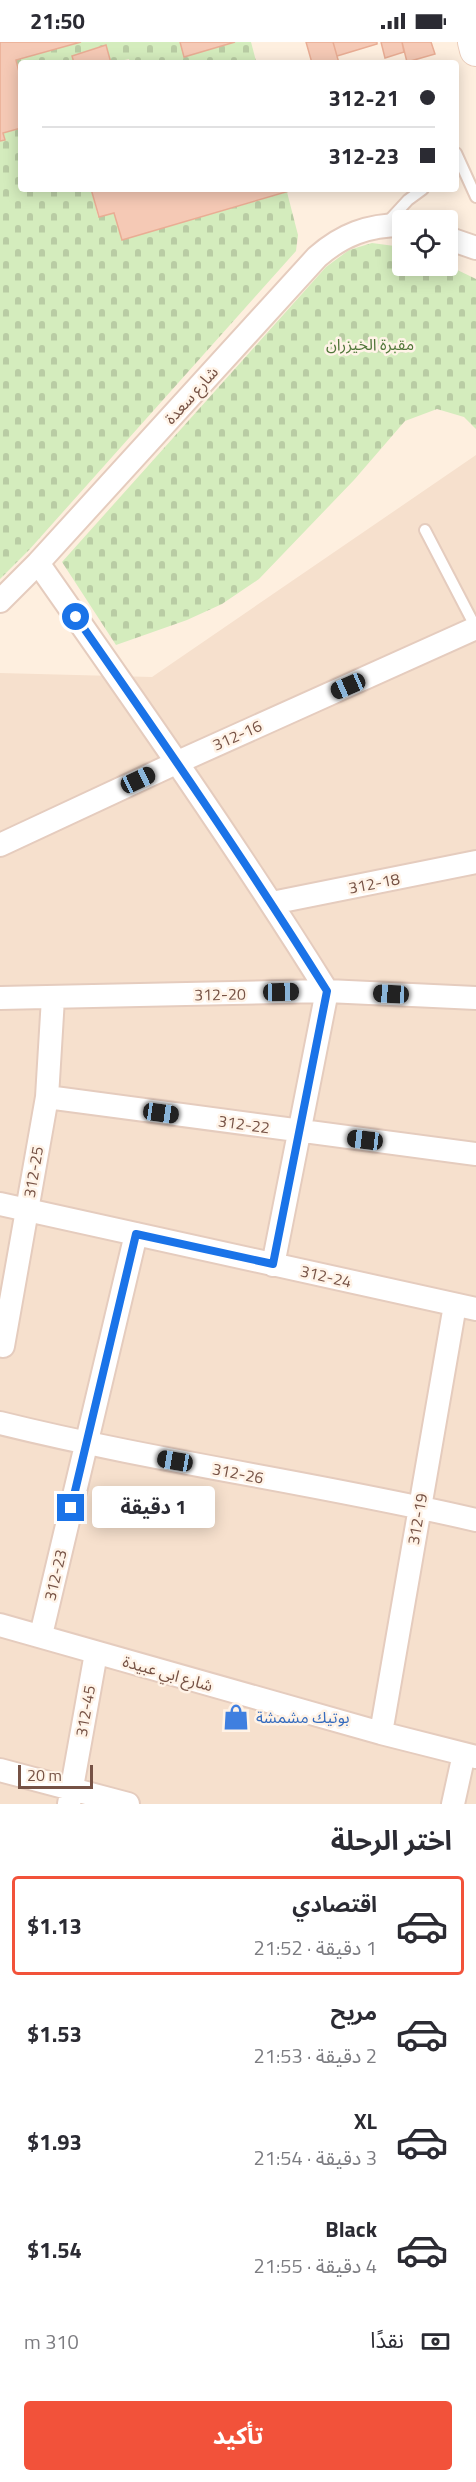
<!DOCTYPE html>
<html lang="ar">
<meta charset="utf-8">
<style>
body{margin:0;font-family:"Titillium Web","Noto Sans Arabic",sans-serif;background:#f2f2f3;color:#2b2b33;direction:rtl;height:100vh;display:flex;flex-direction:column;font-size:22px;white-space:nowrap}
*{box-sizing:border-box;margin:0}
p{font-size:20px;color:#7c7c81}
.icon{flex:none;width:33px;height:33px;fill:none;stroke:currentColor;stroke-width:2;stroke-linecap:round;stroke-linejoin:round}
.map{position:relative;height:1762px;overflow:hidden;direction:ltr}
.panel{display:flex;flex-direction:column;background:#fff;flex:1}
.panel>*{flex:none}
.top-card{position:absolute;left:18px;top:18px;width:441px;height:132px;border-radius:6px;box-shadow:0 3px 15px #0003;direction:rtl;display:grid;align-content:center;height:132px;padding:0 24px;background:#fff}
.fabs{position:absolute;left:392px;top:168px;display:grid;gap:12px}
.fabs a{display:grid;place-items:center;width:66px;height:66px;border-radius:6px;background:#fff;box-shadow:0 3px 15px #0003;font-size:30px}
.scale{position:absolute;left:18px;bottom:15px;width:75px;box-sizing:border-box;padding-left:6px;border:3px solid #765245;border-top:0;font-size:16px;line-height:21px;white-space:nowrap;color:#765245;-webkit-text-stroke:4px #fff3e7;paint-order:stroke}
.end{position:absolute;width:27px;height:27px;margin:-14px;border:8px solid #1a73e8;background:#fff;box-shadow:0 0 0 3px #fff}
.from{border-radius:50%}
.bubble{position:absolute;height:42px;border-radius:6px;background:#fff;box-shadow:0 3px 15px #0003;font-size:20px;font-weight:700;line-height:42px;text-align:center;direction:rtl}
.car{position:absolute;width:18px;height:36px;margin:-18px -9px;border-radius:8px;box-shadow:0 0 4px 2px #0007;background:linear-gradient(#222 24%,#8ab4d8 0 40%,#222 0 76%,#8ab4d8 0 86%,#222 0)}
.top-card b{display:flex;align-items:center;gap:21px;height:57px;font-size:22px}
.top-card b+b{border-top:2px solid #e1e1e2}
.top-card i{width:15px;height:15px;background:#2b2b33}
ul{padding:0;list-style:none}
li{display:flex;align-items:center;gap:18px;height:99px;margin:0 12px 9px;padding:0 12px;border:3px solid transparent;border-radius:6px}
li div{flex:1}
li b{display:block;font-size:22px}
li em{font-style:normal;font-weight:700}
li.active{border-color:#f2523a}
li>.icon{width:54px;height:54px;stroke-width:1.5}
h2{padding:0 24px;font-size:27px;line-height:72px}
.pay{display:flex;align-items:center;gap:15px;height:66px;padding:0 24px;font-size:22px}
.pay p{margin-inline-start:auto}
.action{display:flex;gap:12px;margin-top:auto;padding:12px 24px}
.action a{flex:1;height:69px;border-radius:6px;background:#f2523a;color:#fff;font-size:24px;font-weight:700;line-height:69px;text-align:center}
.status{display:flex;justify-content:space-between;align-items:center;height:42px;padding:0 30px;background:#fff;direction:ltr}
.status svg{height:16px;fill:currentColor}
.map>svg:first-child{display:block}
.residential{fill:#f6e0cd}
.cemetery{fill:url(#cemetery-stones)}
.building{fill:#f5c9b5;stroke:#e9ad94;stroke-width:1.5}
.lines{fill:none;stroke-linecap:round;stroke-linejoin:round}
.lane-casing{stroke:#e5ccbe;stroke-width:14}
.street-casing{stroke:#e5ccbe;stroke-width:26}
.secondary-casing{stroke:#eaccba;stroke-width:34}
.lane{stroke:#fff;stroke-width:10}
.street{stroke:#fff;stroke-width:22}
.secondary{stroke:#fff;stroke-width:32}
.route{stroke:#1a73e8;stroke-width:8}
.labels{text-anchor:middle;stroke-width:5;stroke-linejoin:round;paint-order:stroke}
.park-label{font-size:16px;fill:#52773a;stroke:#fff3e7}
.street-label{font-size:16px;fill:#765245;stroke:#fff3e7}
.shop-label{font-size:16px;fill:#366cbe;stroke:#fff3e7;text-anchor:start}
</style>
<div class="status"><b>21:50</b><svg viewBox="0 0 49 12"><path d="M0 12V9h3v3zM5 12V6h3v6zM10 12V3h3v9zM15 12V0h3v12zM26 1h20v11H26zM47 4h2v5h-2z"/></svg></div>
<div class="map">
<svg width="476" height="1762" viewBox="0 0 476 1762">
<defs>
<pattern id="cemetery-stones" width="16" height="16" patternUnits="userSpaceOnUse" patternTransform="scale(1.5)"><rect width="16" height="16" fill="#d4ecbd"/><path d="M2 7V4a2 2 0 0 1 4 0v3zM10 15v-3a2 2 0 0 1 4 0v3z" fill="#b9cca4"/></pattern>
</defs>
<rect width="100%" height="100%" fill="#feefdf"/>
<!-- residential -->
<path class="residential" d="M476,413V1762H0V631L152,635Z"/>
<!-- cemetery -->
<path class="cemetery" d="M81,0H180L184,15L235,0H251L256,19L248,21H130L129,17L111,21L105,3L72,14L74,21H21V38L16,18Z
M21,86V147H91L98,175L114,171L122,198L287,150L298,193L296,209L29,508L0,537V99L5,97L3,91Z
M372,201L402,205V224L447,223L476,237V387L464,375L437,367L405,379L354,438L259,537L222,562L187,578L116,603L62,520L326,225L349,208Z"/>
<!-- building -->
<path class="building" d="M0,0H81L16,18L21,38V86L3,91L5,98L0,99Z
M180,0H235L184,15Z
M306,0H333L339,21H312Z
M333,0H377V2L337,14Z
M381,0H402L404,10L385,16Z
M402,0H431L435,12L407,20Z
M106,3L111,21H74L72,14Z
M91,147H296L122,198L114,171L99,175Z"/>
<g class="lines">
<!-- lane casing -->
<g class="lane-casing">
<path id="lane" d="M456,111L476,155
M385,183L408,158L423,147
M425,488L476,586"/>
</g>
<!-- street casing -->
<g class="street-casing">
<path id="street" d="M447,196L476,206
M38,521C137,662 236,803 327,949L273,1223
M0,559L38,521L317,215C342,193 368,183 402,183
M0,803L178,720L476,586
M272,861L476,820
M0,956L327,949L476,956
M47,1055L476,1112
M0,1162L476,1267
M3,1304L47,1055L53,956
M0,1381C157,1420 318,1441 476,1478
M0,1583L381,1691L476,1715
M41,1593L136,1192
M381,1691L455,1263
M0,1728L128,1762
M69,1762L96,1611
M453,1762L464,1712"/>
</g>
<!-- secondary casing -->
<g class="secondary-casing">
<path id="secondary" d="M474,0L476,8"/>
</g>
<!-- lane -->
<use href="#lane" class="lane"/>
<!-- street -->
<use href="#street" class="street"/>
<!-- secondary -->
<use href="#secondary" class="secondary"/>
</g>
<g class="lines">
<!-- route -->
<path class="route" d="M71,1466L136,1192L273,1222L327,949C247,821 162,698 76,575"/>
</g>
<!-- icons -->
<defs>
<g id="shop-bare" transform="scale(2.07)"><path d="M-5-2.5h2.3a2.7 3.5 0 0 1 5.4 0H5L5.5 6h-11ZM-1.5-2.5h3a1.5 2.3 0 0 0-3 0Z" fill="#3f7fe0" stroke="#fff3e7" stroke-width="2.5" paint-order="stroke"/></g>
</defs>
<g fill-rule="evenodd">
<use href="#shop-bare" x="236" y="1675"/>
</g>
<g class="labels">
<!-- park labels -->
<g class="park-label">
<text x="370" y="308">مقبرة الخيزران</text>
</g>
<!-- street labels -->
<g class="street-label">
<text transform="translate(191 353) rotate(-48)" y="6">شارع سعدة</text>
<text transform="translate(237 693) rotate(-24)" y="6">312-16</text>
<text transform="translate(374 841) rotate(-11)" y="6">312-18</text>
<text transform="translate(220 952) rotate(-1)" y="6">312-20</text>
<text transform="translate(244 1082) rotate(8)" y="6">312-22</text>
<text transform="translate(33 1130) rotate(-80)" y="6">312-25</text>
<text transform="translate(326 1234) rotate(13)" y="6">312-24</text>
<text transform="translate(238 1431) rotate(11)" y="6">312-26</text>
<text transform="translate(417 1477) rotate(-80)" y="6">312-19</text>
<text transform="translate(55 1533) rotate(-77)" y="6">312-23</text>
<text transform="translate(168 1631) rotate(16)" y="6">شارع ابي عبيدة</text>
<text transform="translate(85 1669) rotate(-80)" y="6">312-45</text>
</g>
<!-- shop labels -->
<g class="shop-label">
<text x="256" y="1681">بوتيك مشمشة</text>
</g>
</g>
</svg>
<div class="fabs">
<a><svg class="icon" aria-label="locate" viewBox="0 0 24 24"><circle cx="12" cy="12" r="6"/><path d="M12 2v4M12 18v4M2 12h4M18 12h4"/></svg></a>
</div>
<div class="scale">20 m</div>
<i class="end from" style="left:76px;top:575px"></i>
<i class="end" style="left:71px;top:1466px"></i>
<div class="bubble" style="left:92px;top:1444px;width:123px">1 دقيقة</div>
<i class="car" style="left:348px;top:644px;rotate:246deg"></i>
<i class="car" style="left:138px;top:738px;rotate:65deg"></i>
<i class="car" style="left:281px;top:950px;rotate:89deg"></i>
<i class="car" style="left:391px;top:952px;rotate:273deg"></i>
<i class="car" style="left:161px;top:1071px;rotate:98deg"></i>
<i class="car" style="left:365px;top:1098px;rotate:277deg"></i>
<i class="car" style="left:175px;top:1419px;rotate:280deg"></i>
<div class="top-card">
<b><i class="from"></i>312-21</b>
<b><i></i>312-23</b>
</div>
</div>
<section class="panel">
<h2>اختر الرحلة</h2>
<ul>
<li class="active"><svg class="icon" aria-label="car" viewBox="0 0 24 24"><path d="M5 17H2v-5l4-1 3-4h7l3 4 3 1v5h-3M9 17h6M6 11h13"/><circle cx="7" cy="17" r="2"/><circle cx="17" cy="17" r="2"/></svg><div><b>اقتصادي</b><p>1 دقيقة · 21:52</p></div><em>$1.13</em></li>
<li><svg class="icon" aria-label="car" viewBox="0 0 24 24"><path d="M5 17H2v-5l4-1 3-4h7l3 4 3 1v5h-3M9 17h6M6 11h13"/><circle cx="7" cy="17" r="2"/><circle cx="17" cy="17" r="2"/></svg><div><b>مريح</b><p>2 دقيقة · 21:53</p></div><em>$1.53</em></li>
<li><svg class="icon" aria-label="car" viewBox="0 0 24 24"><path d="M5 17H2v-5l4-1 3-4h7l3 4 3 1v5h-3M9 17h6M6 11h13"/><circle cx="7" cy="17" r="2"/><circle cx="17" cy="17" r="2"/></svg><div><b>XL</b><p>3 دقيقة · 21:54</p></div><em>$1.93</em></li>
<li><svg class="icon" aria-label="car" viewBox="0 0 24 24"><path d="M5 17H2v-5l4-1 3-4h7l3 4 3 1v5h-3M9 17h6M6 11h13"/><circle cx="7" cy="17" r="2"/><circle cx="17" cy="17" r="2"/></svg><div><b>Black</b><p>4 دقيقة · 21:55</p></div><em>$1.54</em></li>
</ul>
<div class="pay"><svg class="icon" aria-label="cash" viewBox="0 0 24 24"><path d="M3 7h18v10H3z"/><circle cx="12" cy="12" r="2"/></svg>نقدًا<p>310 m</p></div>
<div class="action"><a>تأكيد</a></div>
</section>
